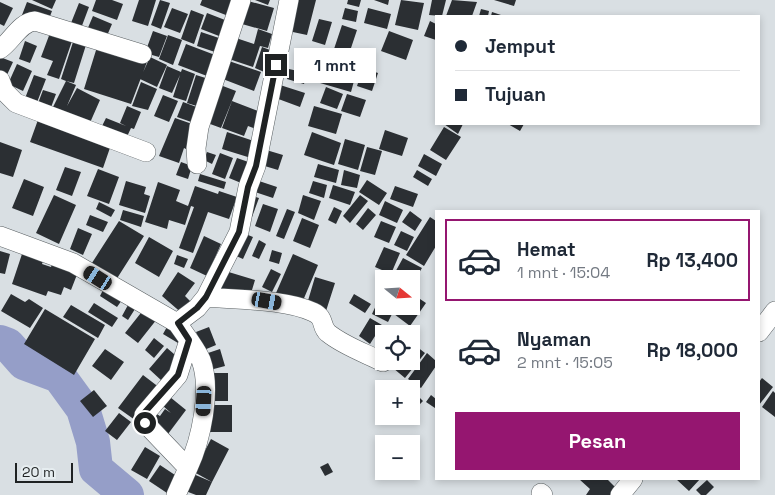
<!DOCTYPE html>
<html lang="id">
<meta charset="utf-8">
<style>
body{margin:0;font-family:"Space Grotesk",sans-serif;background:#f6f6f7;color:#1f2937;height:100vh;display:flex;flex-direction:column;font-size:19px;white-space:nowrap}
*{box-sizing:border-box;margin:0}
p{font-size:16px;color:#747a83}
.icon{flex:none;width:28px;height:28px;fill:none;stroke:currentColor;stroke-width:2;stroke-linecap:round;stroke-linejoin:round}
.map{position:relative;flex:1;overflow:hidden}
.panel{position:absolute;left:435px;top:210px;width:325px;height:270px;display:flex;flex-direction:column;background:#fff;border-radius:0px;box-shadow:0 2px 8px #0003}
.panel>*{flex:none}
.guide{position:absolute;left:435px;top:15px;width:325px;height:110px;border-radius:0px;box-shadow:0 2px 8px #0003;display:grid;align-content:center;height:110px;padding:0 20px;background:#fff}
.needle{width:32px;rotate:108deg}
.buttons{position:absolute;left:375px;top:270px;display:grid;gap:10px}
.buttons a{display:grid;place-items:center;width:45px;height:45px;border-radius:0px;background:#fff;box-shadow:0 2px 8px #0003;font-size:25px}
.scale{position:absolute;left:15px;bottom:12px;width:58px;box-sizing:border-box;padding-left:5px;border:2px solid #1f2223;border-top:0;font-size:14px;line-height:18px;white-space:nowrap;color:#1f2223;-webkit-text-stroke:4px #e6edf0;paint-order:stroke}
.end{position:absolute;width:22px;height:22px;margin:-11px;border:6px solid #1f2223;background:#fff;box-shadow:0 0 0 2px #fff}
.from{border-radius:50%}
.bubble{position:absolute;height:35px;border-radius:0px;background:#fff;box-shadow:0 2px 8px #0003;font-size:16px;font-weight:800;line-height:35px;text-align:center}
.car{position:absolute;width:15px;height:30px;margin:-15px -8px;border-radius:6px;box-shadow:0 0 4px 1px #0007;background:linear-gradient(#222 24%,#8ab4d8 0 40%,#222 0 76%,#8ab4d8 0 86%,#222 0)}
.guide b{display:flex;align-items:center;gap:18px;height:48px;font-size:19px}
.guide b+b{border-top:1px solid #e0e1e3}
.guide i{width:12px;height:12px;background:#1f2937}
ul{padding:9px 0 0;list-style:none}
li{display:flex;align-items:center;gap:15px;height:82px;margin:0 10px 8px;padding:0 10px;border:2px solid transparent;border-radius:0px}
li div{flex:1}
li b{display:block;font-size:19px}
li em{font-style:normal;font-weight:800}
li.selected{border-color:#951670}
li>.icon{width:45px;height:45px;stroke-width:1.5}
.cta{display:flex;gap:10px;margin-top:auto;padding:10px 20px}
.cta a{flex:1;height:58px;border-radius:0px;background:#951670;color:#fff;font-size:20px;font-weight:800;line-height:58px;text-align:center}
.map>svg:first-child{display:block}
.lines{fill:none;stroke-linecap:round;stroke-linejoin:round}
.river{stroke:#959ec8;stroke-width:34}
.building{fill:#2b2f33}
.minor-casing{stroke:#5a6063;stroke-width:20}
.minor{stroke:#fff;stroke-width:19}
.route{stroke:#1f2223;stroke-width:6}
</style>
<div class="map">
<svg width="775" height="495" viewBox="0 0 775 495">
<rect width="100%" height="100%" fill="#d9dfe3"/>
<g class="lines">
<!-- river -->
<path class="river" d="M0,342L8,345L24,363L59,376L83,409L93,442L96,469L127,495"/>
</g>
<!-- building -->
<path class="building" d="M32,0H56L52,9Z
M96,0H112L123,4L117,20L92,11Z
M139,0H156L148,26L132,21Z
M160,0L170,3L161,29L151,25Z
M202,0H238L231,17L200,5Z
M255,0H270L268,5Z
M296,0H316L307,35L288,31Z
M348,0H361L359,7L347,4Z
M374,0H389L388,5Z
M401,0L424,3L418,30L395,25Z
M432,0H446L442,16L429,15Z
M452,0L477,2L472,16H446Z
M494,0H516L514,6Z
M248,1L274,8L267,31L242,24Z
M0,2L13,8L4,26L0,24Z
M27,2L52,11L47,24L22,15Z
M79,3L89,7L80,31L69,28Z
M172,8L188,14L180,33L164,27Z
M345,8L358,11L356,22L342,19Z
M368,8L391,14L387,29L364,23Z
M481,9L489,11L488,16H479Z
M191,10L204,15L194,44L181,39Z
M492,12L504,16H491Z
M207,13L225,20L219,36L201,29Z
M93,16L112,24L106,38L87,30Z
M319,19L332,22L325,45L312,41Z
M430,21L436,24V40L424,36Z
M342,25L357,30L349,54L334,49Z
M258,29L272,34L268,48L260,46L253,67L226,58L233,37L254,44Z
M153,31L167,36L159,57L145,53Z
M389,31L413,40L406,60L381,51Z
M201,32L219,38L215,52L197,46Z
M50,33L72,41L59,79L47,75L53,61L41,57Z
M168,35L182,40L173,65L159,59Z
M25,41L37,46L30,63L19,59Z
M73,42L86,45L74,83L66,81L76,85L67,106L77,88L100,100L89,125L53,107L66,81L61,79Z
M186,44L215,55L207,76L178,65Z
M97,47L147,62L131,104L84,89Z
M262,47L278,53L271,75L255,68Z
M299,54L319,61L316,71L296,64Z
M0,57L13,62L6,77L0,74Z
M150,57L167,65L157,87L140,79Z
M226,60L261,72L254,91L215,76Z
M327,62L357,70L351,92L320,83Z
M17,64L32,71L23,91L8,84Z
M167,66L181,72L182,69L195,74L186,101L173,97L180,75L172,93L159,88Z
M363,68L378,73L372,91L357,86Z
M289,69L307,73L304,84L287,79Z
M34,75L46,79L36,105L24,101Z
M196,75L212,80L203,108L187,103Z
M141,82L157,89L148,110L132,106Z
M215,83L236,91L221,128L202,121Z
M277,84L305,93L300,107L273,97Z
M326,87L343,94L337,109L320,103Z
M43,90L56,94L50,110L37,106Z
M347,94L366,100L360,117L341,111Z
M163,95L178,101L169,122L154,116Z
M232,101L266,114L259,130L248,126L244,136L222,128Z
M183,102L202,109L197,124L177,117Z
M127,106L141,112L134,129L131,128L124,143L99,132L106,118L126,126L120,123Z
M314,106L342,114L336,134L308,126Z
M39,117L112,142L103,168L30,142Z
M175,118L195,125L190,151L184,148L179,163L159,156Z
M444,124H463L458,134Z
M508,124H524L520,131Z
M444,127L461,137L446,160L430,150Z
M385,130L408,138L402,156L379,149Z
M227,132L257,142L251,158L222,149Z
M312,132L341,143L334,165L304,155Z
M345,139L365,145L358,170L338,164Z
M0,142L22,150L13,177L0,173Z
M367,147L382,151L375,175L360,171Z
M263,149L283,155L278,170L258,164Z
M207,152L216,155L212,164L204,160Z
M220,153L233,158L225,179L212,174Z
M424,154L442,164L436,176L418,166Z
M237,158L254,164L246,185L229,178Z
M181,162L192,166L188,179L176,175Z
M318,164L339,170L336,183L314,177Z
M65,167L81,172L72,196L56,190Z
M98,169L119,177L109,204L87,196Z
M344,170L360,175L357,188L341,185Z
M417,170L432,179L428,186L413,177Z
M200,174L226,182L224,189L198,181Z
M24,179L44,187L33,216L12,208Z
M367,180L387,193L379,205L359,192Z
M126,181L146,187L144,194L150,196L145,213L119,205Z
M259,181L277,187L273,198L255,192Z
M313,181L327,185L324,198L309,193Z
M158,182L180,190L176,201L188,206L195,186L218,194L219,191L237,197L229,219L208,212L193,253L179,248L194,207L191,206L185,225L169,220L167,229L145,222Z
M333,185L355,192L350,205L329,198Z
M395,186L418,194L413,207L390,199Z
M54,195L76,205L59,244L36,233Z
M303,195L321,201L314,220L298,213Z
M360,195L368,201L350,223L343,216Z
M252,196L259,198L252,217L246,215Z
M385,201L403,210L397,223L379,215Z
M99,202L115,210L111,217L96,209Z
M263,204L278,209L270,232L255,226Z
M334,207L342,211L336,224L328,220Z
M368,208L376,215L363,230L356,224Z
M287,209L295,212L284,239L276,236Z
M123,210L144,216L141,227L120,220Z
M410,211L422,220L415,231L402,222Z
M90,215L108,222L103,232L86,225Z
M430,217L436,221V246L424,266L406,255Z
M302,218L319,225L310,248L293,241Z
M119,221L144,236L116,280L90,266Z
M381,221L396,227L389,243L374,237Z
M78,228L92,234L83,255L70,249Z
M401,231L414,237L407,251L394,245Z
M243,233L253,237L243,259L234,255Z
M204,236L221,244L207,276L190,268Z
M149,237L173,251L159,277L135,263Z
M259,240L266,244L259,259L252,256Z
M384,247L400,253L391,274L375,267Z
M272,250L282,253L279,264L269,261Z
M0,251L10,254L5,274L0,273Z
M22,254L43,261L42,264L51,267L54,258L78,272L71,290L64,287L61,295L48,291L46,296L12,284Z
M293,254L318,265L302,303L276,293Z
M177,255L188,259L184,268L174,264Z
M403,258L422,268L411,286V279H399L393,276Z
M271,269L281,274L272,292L262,287Z
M222,270L255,280L249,300L216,291Z
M178,272L195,283L185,296L193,304L184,315L162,296Z
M315,277L335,283L326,311L307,304Z
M104,288L122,300L117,307L100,296Z
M411,293L426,303L410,326L394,314L400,306H411Z
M11,294L25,302L29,299L43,308L30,328L1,311Z
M354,294L371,304L365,313L349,303Z
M379,299L384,302V306L395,308L388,322L372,314Z
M94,303L118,318L112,327L88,312Z
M71,305L105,325L98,338L63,317Z
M128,305L135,309L128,320L122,316Z
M45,309L95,339L74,375L24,344Z
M144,309L157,319L138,343L125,333Z
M370,318L382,325L370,344L359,336Z
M168,325L183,334L178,343L163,334Z
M209,327L216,345L204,350L196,332Z
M395,329L401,334H391Z
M154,338L164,346L154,358L145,350Z
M412,343L425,353L405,378L393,368L398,361H411Z
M167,348L181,360L162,381L149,369Z
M105,349L124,362L111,380L92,366Z
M220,349L225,366L210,370L205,354Z
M427,353L436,361V366L421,388L408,379Z
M206,373H228V401H206Z
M143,375L160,388L135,420L118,408Z
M762,378L773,387L759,405V382Z
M411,389L423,401L411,413Z
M94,390L107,406L93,417L80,401Z
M773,391L775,393V417L762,407Z
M431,395L436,399L435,408L426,402Z
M170,397L186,410L168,434L149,422L155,413L160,416L165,409L171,413L163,406Z
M208,405H232V432H208Z
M119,413L131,422L117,440L105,431Z
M211,439L229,449L212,482L194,472Z
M145,447L160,456L147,479L131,470Z
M328,463L333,472L325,476L320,467Z
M160,465L181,479L170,495L149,481Z
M191,473L212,482L206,495H196L183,490Z
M579,479H607L615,487L610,495H586L590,489Z
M676,479H700L689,491Z
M707,480L714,487L706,495H701L696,490Z"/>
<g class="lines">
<!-- minor casing -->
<g class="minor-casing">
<path id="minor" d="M0,49C12,41 20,22 35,21L142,54
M0,80L4,91L16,103L146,152
M197,164L196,148L199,127L241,0
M0,236L73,263L177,323L189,340L178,375L144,415L145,423L188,468L176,495
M206,297C237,300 286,299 313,312C326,318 320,326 328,333C344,346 365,353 383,362
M177,323L197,308L206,297L239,232L248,187L256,166L289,0
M759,332L775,311
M188,468C201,440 212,390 201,360C198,353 193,346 189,340
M541,493L543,495
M620,495L633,479"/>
</g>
<!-- minor -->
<use href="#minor" class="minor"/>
</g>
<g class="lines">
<!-- route -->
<path class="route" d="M145,423V412L178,375L189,340L178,323L197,308L206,297L239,232L248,187L256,166L276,65"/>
</g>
</svg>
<div class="buttons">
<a><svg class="needle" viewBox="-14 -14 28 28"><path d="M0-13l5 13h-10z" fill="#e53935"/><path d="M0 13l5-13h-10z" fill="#747a83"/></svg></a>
<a><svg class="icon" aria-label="locate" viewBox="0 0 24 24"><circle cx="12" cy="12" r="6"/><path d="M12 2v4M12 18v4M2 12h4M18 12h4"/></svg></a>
<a>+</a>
<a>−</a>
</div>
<div class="scale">20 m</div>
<i class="end from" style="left:145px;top:423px"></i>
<i class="end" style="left:276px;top:65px"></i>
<div class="bubble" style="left:294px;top:48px;width:82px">1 mnt</div>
<i class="car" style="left:98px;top:278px;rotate:302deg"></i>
<i class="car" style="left:267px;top:301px;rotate:100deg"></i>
<i class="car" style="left:204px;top:401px;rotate:183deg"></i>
<div class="guide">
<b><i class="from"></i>Jemput</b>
<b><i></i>Tujuan</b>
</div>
<section class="panel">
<ul>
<li class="selected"><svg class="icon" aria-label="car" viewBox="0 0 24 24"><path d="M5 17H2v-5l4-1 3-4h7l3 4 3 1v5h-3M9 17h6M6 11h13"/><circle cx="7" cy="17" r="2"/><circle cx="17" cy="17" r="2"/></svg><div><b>Hemat</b><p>1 mnt · 15:04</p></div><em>Rp 13,400</em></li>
<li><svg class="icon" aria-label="car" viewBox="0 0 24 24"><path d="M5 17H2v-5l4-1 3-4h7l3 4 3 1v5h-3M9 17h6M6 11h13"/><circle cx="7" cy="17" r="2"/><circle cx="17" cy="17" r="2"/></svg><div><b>Nyaman</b><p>2 mnt · 15:05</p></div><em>Rp 18,000</em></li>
</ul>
<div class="cta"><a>Pesan</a></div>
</section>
</div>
